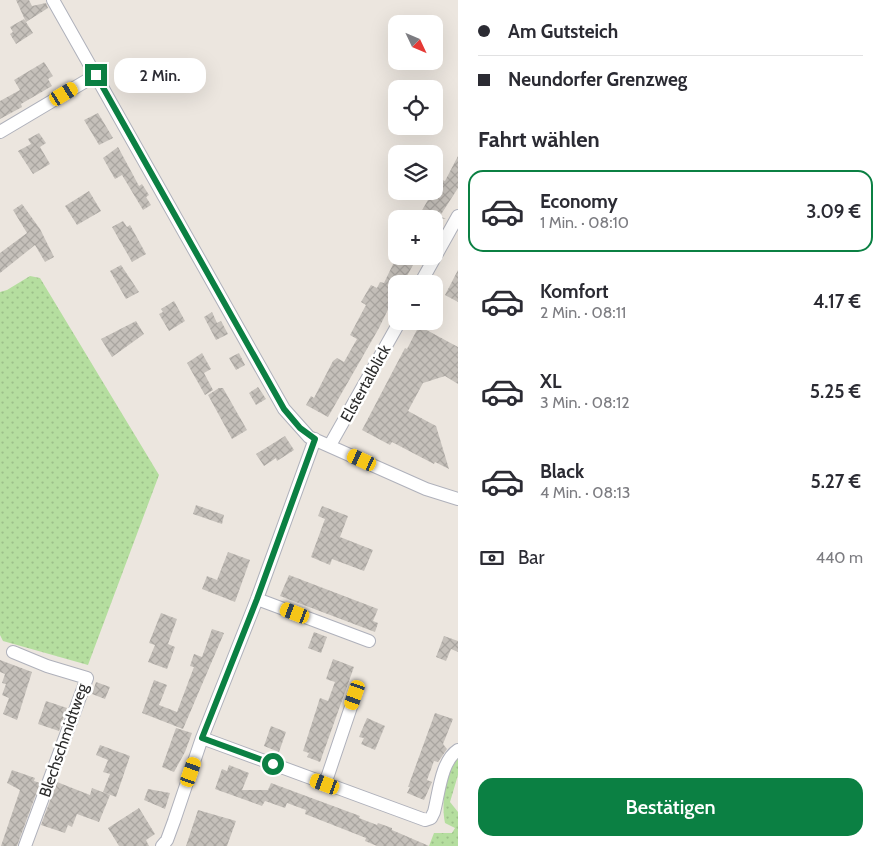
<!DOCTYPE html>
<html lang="de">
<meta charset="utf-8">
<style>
body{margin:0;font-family:Cabin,sans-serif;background:#f7f7f7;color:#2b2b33;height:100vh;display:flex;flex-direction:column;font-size:19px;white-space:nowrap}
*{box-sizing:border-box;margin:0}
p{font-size:16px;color:#7c7c81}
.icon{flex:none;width:28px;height:28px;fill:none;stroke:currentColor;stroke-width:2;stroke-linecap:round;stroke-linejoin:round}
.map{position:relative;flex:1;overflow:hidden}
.drawer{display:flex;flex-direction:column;background:#fff;width:425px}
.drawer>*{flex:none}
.guide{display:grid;align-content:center;height:110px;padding:0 20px;background:#fff}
.needle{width:32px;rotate:134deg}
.buttons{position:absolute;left:388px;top:15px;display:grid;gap:10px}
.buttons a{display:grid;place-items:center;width:55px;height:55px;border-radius:10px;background:#fff;box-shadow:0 5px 20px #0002;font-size:25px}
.end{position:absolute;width:22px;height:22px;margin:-11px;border:6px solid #0b8043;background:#fff;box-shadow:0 0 0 2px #fff}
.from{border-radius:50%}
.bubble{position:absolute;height:35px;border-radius:15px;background:#fff;box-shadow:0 5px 20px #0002;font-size:16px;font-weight:600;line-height:35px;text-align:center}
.car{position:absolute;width:15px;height:30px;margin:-15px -8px;border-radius:6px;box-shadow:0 0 4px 1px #0007;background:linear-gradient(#f5c518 24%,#345 0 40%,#f5c518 0 76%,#345 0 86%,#f5c518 0)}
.guide b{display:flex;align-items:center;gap:18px;height:48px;font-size:19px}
.guide b+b{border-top:1px solid #e1e1e2}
.guide i{width:12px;height:12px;background:#2b2b33}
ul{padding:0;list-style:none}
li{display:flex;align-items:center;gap:15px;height:82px;margin:0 10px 8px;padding:0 10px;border:2px solid transparent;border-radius:15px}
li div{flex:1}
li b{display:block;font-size:19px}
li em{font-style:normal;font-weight:600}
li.current{border-color:#0b8043}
li>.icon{width:45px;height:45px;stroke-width:1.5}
h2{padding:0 20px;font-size:22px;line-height:60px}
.pay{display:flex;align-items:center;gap:12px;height:55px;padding:0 20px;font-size:19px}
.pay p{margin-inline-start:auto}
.action{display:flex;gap:10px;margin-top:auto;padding:10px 20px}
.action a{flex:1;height:58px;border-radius:15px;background:#0b8043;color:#fff;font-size:20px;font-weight:600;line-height:58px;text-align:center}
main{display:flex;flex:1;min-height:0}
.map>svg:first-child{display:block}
.grass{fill:url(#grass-dots)}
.building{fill:url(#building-cross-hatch)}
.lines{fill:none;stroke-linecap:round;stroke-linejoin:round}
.minor-casing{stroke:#afb1bb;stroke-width:14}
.minor{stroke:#fff;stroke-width:12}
.route{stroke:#0b8043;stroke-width:6}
.labels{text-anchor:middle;stroke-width:5;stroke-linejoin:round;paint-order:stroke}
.street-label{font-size:16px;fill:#2b2b2b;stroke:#fff}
</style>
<main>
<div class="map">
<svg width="458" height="846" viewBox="0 0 458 846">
<defs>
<pattern id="grass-dots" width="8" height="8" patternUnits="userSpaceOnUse" patternTransform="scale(1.25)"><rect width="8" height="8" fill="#b5de9f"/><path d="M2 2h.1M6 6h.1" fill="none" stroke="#9cbf89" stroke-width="1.8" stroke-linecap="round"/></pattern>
<pattern id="building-cross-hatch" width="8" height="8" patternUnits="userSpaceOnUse" patternTransform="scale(1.25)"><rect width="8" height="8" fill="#c5c0ba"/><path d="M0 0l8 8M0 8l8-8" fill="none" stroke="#a9a5a0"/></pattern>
</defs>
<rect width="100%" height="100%" fill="#ece6df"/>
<!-- grass -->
<path class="grass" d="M30,276L40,278L159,475L88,665L3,641L0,635V292L7,290Z
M458,758V775L450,802L458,812V846H429L434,833H452L455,828L445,823C441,803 445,774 458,758Z"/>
<!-- building -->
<path class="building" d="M16,0H29L32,6L46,3L48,8L26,22Z
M24,19L33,33L16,44L10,34L13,32L10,27Z
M44,62L53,76L48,79L52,86L21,104L22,107L0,119V101L20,90L14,80Z
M98,113L113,138L99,145L84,120Z
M39,133L46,143L40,147L50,164L33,174L18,151L31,144L28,139Z
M118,147L139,186L142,184L149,195L146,197L151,205L143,210L122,175L115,179L103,158Z
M458,156V188L440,216L446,219H417L440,179L445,181Z
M89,191L101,211L77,225L65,206Z
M22,204L40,229L54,257L45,262L35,245L0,273V253L27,233L13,210Z
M123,221L127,227L130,225L146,254L132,262L112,227Z
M397,256H418L403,283L396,284V293L379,328L328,417L306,405L311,396L314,398L333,361L337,358L344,362L357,339L350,335L366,305L361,302L371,285L377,288L380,282L384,283Z
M121,265L139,292L126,299L110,271Z
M458,270V302L445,295Z
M174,301L185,321L169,331L159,314L163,312L161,309Z
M212,312L217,323L221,321L228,334L216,340L204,317Z
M136,321L144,334L112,357L101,339Z
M419,326L458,347V384L445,376L423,383L408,411L436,426L449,469L435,462L434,464L392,442L390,445L362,430L405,348L407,349Z
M202,353L211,369L204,373L213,390L205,395L187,363Z
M239,353L245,365L236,370L229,358Z
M258,387L266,399L256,405L249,393Z
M219,388H223L247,430L232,439L208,395Z
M285,436L294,450L277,461L276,458L264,466L256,454Z
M196,505L224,515L222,524L193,514Z
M322,506L348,516L340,537L373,550L364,571L332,559L330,565L311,557L325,519L318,516Z
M228,552L250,560L235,602L202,589L207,576L217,580Z
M289,575L378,609L373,621L378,623L375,632L280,596Z
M161,613L177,619L168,644L175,647L167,669L148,662L155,645L149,643Z
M212,629L224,633L183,729L142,713L154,680L167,685L159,705L177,712L194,667L190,666L194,654L202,657Z
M314,632L327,637L321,653L308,648Z
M444,636L458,641V652L451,649L446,661L436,657Z
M333,659L354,667L320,762L307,757L309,753L303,751L320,698L328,701L335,682L326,679Z
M0,660L32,672L17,720L3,714L9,698L2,695L6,684L2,683L5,674L0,672Z
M96,682L110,687L105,699L92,694Z
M46,701L67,708L59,731L38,724Z
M435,713L453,719L443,744L447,749L438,762L434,761L427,780L432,782L424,800L407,793L410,787H408Z
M367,718L385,726L375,750L361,744L364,738L359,737Z
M271,726L286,732L279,752L264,746Z
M176,728L192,733L185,752L174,772L162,767Z
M100,745L130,756L116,797L103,792L110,774L103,772L108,760L96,755Z
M229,765L249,773L242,790H268L271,783L360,816L359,818L377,825L378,823L392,828V830L429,846H377L365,841L366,838L305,814L306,810L287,803L285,808L265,801L262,806L215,789L222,769L227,771Z
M12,770L35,778L34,781L40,783L17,846H1L20,790L7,783Z
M57,782L90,795L92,788L110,795L99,822L77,814L72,827L68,825L65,833L41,825Z
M148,789L170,793L165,809L144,800Z
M139,808L155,834L146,840L149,846H119L108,828Z
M198,810L236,821L227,846H186Z"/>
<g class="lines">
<!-- minor casing -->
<g class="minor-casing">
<path id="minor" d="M53,0L284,409L309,437L426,489L458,499
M0,132L96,75
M420,284L458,216
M330,445L400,321
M257,599L369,641
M13,652L47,666L87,678L25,846
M202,738L425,820L431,818L434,812C439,793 441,761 458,750
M325,784L355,695
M162,846L167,840L174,821L202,738L257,599L315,439"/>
</g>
<!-- minor -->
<use href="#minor" class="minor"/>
</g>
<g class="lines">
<!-- route -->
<path class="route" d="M96,75L284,409L300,428L315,439L257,599L202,738L273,764"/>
</g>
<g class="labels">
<!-- street labels -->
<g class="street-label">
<text transform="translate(365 383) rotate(-61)" y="6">Elstertalblick</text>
<text transform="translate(63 740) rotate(-71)" y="6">Blechschmidtweg</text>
</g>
</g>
</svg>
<div class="buttons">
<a><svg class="needle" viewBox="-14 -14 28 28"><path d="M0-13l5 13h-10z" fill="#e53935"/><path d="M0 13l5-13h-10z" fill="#7c7c81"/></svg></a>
<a><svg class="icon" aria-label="locate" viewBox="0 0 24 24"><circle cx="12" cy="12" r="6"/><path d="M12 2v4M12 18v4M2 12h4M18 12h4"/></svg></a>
<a><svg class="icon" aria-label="layers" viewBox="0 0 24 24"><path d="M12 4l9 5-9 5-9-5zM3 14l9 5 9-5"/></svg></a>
<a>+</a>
<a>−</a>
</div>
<i class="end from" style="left:273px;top:764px"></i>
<i class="end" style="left:96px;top:75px"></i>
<div class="bubble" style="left:114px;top:58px;width:92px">2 Min.</div>
<i class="car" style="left:64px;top:94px;rotate:59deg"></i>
<i class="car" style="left:362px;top:460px;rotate:295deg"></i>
<i class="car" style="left:295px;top:613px;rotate:291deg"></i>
<i class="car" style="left:355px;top:695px;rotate:199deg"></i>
<i class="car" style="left:191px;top:772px;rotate:19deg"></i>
<i class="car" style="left:325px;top:784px;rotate:290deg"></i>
</div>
<section class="drawer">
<div class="guide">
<b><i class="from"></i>Am Gutsteich</b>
<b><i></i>Neundorfer Grenzweg</b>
</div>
<h2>Fahrt wählen</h2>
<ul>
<li class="current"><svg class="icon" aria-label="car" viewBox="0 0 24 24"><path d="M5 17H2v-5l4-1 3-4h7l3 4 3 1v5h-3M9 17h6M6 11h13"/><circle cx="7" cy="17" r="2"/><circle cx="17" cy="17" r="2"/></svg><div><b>Economy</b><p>1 Min. · 08:10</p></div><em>3.09 €</em></li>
<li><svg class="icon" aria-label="car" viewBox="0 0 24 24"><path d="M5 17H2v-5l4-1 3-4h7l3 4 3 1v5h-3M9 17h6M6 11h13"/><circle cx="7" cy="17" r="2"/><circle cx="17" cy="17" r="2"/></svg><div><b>Komfort</b><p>2 Min. · 08:11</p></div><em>4.17 €</em></li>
<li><svg class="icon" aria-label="car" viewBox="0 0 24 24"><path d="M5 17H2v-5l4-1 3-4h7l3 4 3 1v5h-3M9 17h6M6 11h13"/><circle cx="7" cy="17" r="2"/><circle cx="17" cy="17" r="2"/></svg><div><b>XL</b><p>3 Min. · 08:12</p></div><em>5.25 €</em></li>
<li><svg class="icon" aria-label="car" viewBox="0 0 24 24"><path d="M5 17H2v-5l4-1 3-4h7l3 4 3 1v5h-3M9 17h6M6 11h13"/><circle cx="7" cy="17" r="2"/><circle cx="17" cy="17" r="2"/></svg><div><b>Black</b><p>4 Min. · 08:13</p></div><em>5.27 €</em></li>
</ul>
<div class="pay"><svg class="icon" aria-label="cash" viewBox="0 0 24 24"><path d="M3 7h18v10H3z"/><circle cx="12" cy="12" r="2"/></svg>Bar<p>440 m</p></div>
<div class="action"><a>Bestätigen</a></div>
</section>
</main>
